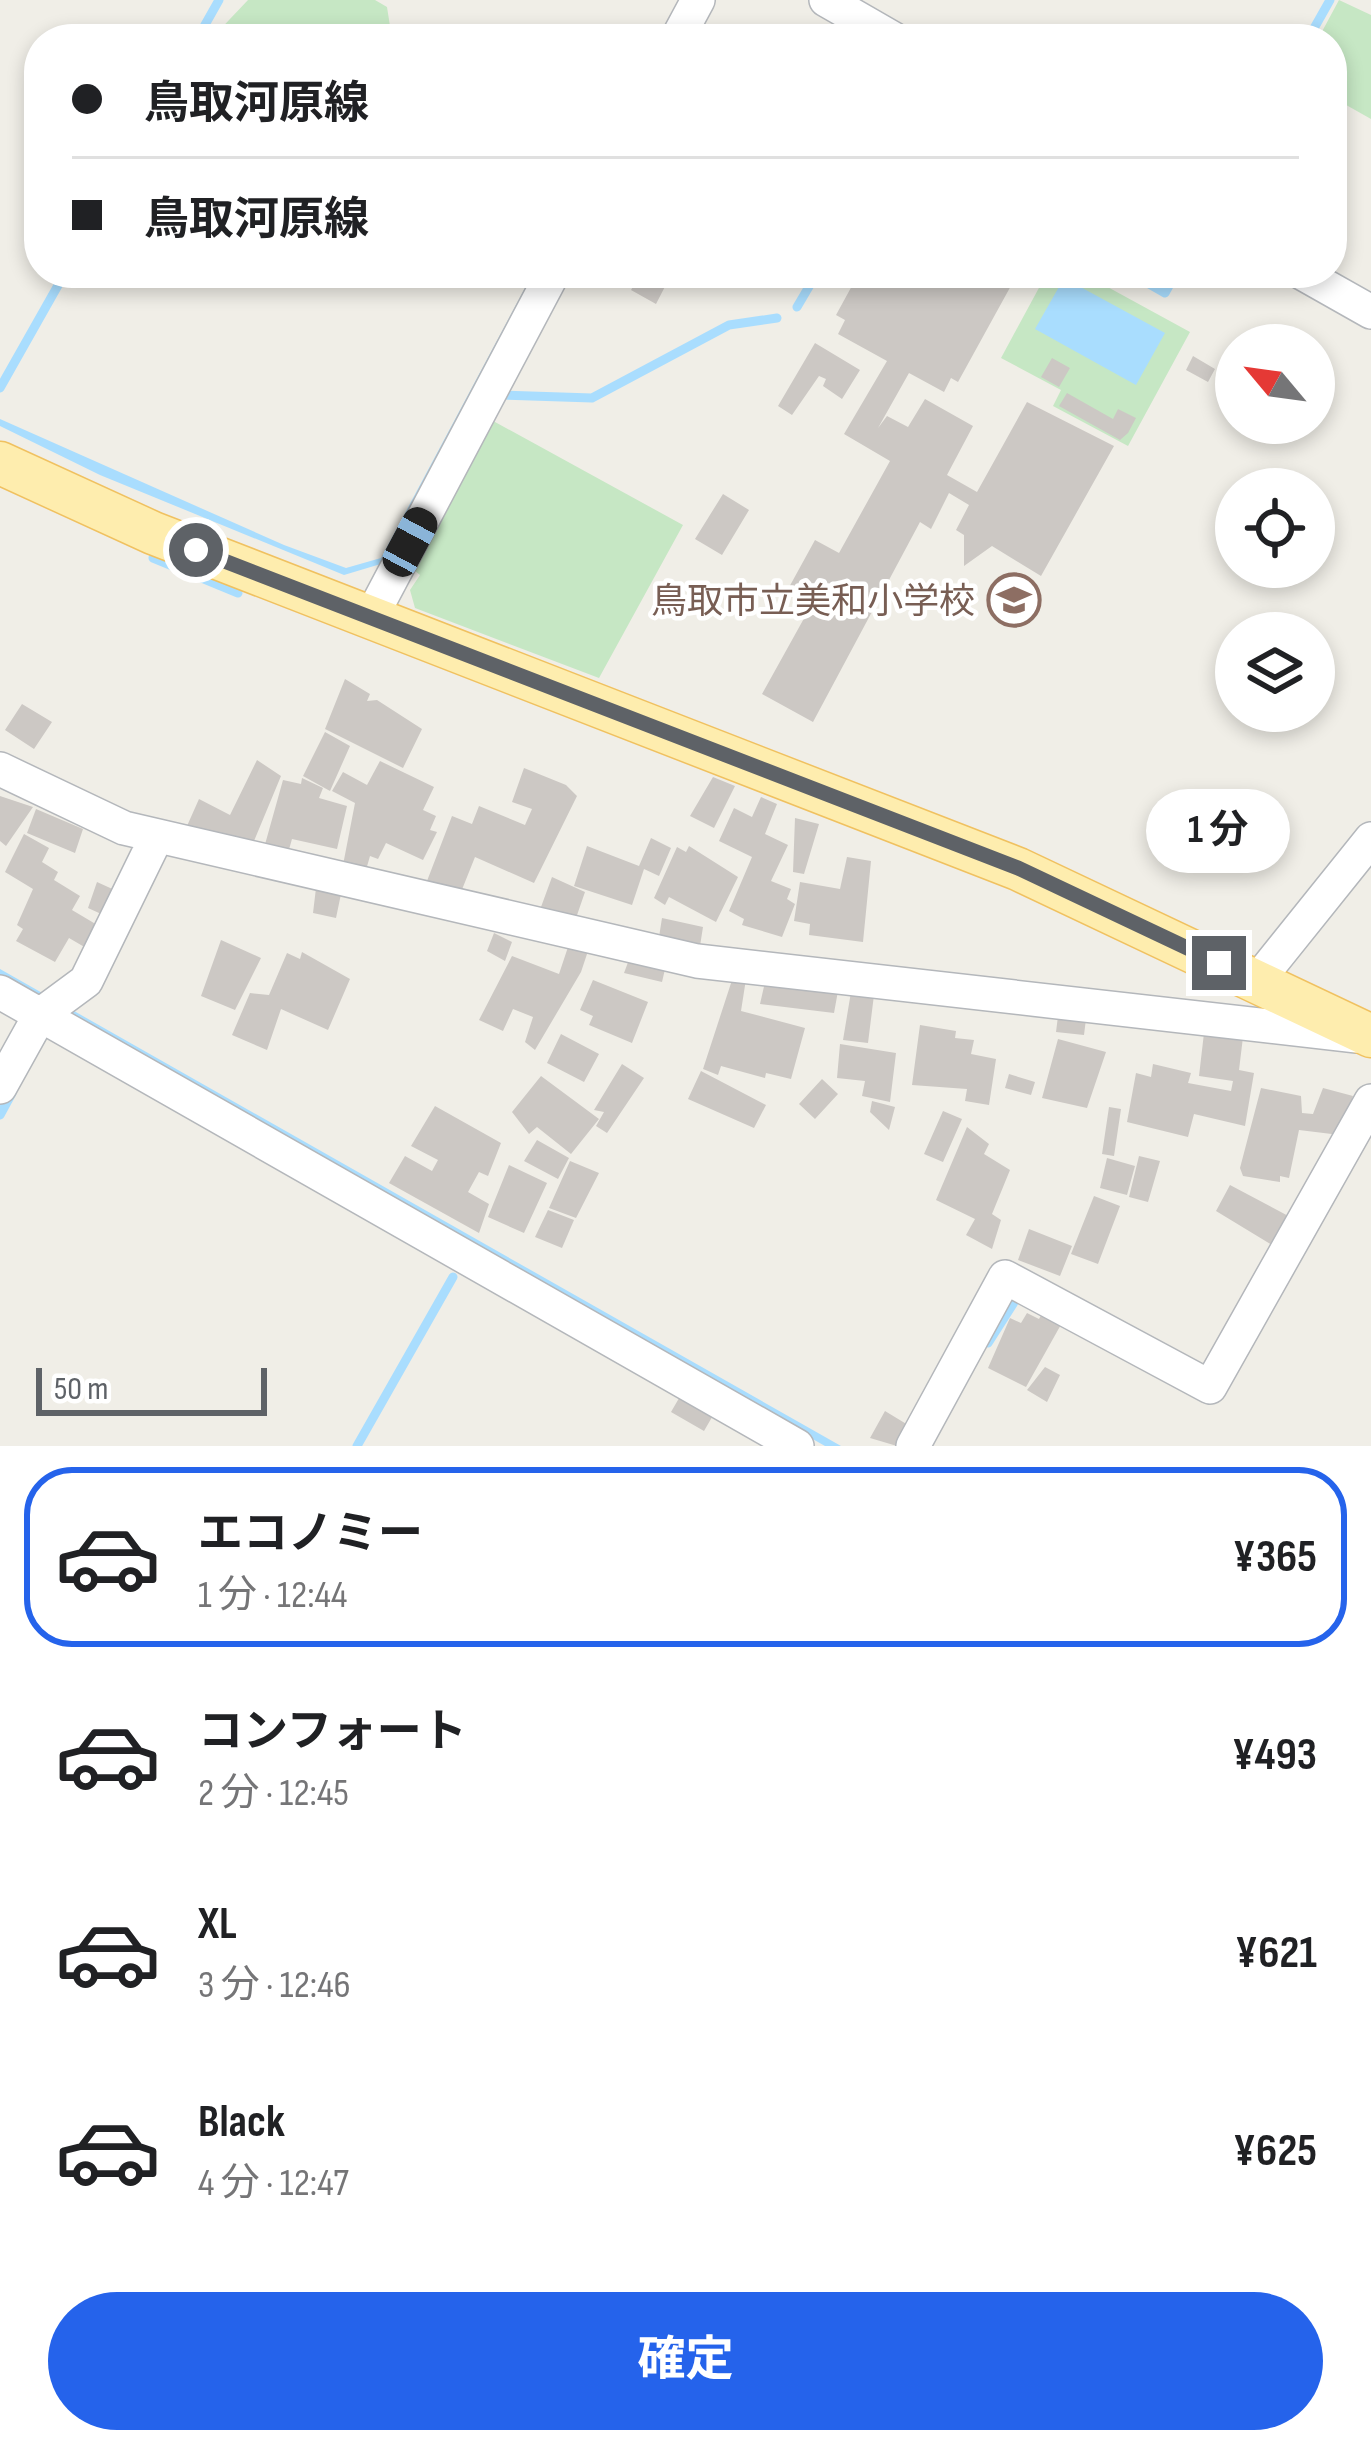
<!DOCTYPE html>
<html lang="ja">
<meta charset="utf-8">
<style>
body{margin:0;font-family:"Sofia Sans Condensed","Noto Sans JP",sans-serif;background:#f2f2f2;color:#202124;height:100vh;display:flex;flex-direction:column;font-size:45px;white-space:nowrap}
*{box-sizing:border-box;margin:0}
p{font-size:39px;color:#757577}
.icon{flex:none;width:66px;height:66px;fill:none;stroke:currentColor;stroke-width:2;stroke-linecap:round;stroke-linejoin:round}
.map{position:relative;height:1446px;overflow:hidden}
.details{display:flex;flex-direction:column;background:#fff;flex:1}
.details>*{flex:none}
.hud{position:absolute;left:24px;top:24px;width:1323px;height:264px;border-radius:48px;box-shadow:0 6px 18px #0003;display:grid;align-content:center;height:264px;padding:0 48px;background:#fff}
.needle{width:78px;rotate:299deg}
.buttons{position:absolute;left:1215px;top:324px;display:grid;gap:24px}
.buttons a{display:grid;place-items:center;width:120px;height:120px;border-radius:50%;background:#fff;box-shadow:0 6px 18px #0003;font-size:60px}
.scale{position:absolute;left:36px;bottom:30px;width:231px;box-sizing:border-box;padding-left:12px;border:6px solid #5e6267;border-top:0;font-size:33px;line-height:42px;white-space:nowrap;color:#5e6267;-webkit-text-stroke:9px #fff;paint-order:stroke}
.end{position:absolute;width:54px;height:54px;margin:-27px;border:15px solid #5e6267;background:#fff;box-shadow:0 0 0 6px #fff}
.from{border-radius:50%}
.bubble{position:absolute;height:84px;border-radius:42px;background:#fff;box-shadow:0 6px 18px #0003;font-size:39px;font-weight:700;line-height:84px;text-align:center}
.car{position:absolute;width:36px;height:72px;margin:-36px -18px;border-radius:15px;box-shadow:0 0 9px 3px #0007;background:linear-gradient(#222 24%,#8ab4d8 0 40%,#222 0 76%,#8ab4d8 0 86%,#222 0)}
.hud b{display:flex;align-items:center;gap:42px;height:114px;font-size:45px}
.hud b+b{border-top:3px solid #e0e0e0}
.hud i{width:30px;height:30px;background:#202124}
ul{padding:21px 0 0;list-style:none}
li{display:flex;align-items:center;gap:36px;height:180px;margin:0 24px 18px;padding:0 24px;border:6px solid transparent;border-radius:48px}
li div{flex:1}
li b{display:block;font-size:45px}
li em{font-style:normal;font-weight:700}
li.selected{border-color:#2563eb}
li>.icon{width:108px;height:108px;stroke-width:1.5}
.primary-button{display:flex;gap:24px;margin-top:auto;padding:24px 48px}
.primary-button a{flex:1;height:138px;border-radius:72px;background:#2563eb;color:#fff;font-size:48px;font-weight:700;line-height:138px;text-align:center}
.map>svg:first-child{display:block}
.green{fill:#c6e7c4}
.water{fill:#a9ddfe}
.lines{fill:none;stroke-linecap:round;stroke-linejoin:round}
.stream{stroke:#a9ddfe;stroke-width:9}
.building{fill:#ccc8c4}
.minor-casing{stroke:#b4b7bb;stroke-width:36}
.major-casing{stroke:#f0c160;stroke-width:45}
.minor{stroke:#fff;stroke-width:33}
.major{stroke:#feedae;stroke-width:42}
.route{stroke:#5e6267;stroke-width:15}
.labels{text-anchor:middle;stroke-width:9;stroke-linejoin:round;paint-order:stroke}
.education-label{font-size:36px;fill:#785e54;stroke:#fff;text-anchor:end}
</style>
<div class="map">
<svg width="1371" height="1446" viewBox="0 0 1371 1446">
<rect width="100%" height="100%" fill="#f0eee7"/>
<!-- green -->
<path class="green" d="M248,0H375L387,7L392,39H301L273,30L263,39H211Z
M1339,0L1371,15V119L1332,97V39H1318Z
M1047,273H1082L1190,332L1128,446L1053,406L1061,390L1001,358Z
M486,417L683,525L599,678L415,608L410,590L420,575L409,566Z"/>
<!-- water -->
<path class="water" d="M533,273H538L384,563L344,575L100,475L0,426V419L284,545L346,568L381,558Z
M1064,278L1165,333L1136,385L1035,329Z
M0,969L841,1446H825L0,979Z"/>
<g class="lines">
<!-- stream -->
<path class="stream" d="M197,39L219,0
M1308,39L1330,0
M1130,273L1165,293L1176,273
M797,307L817,273
M0,388L65,273
M499,395L592,398L729,325L777,318
M153,558L238,593
M0,1115L12,1093
M988,1343L1020,1293
M357,1446L453,1277"/>
</g>
<!-- building -->
<path class="building" d="M641,273H672L656,304L631,290Z
M859,273H1018L958,382L951,378L944,392L909,373L878,428L887,416L908,427L925,399L973,426L947,475L977,492L1027,402L1114,446L1041,576L992,546L964,566V535L956,530L969,505L949,493L931,529L920,522L813,722L762,694L812,604L787,591L815,540L839,553L890,461L844,434L887,361L838,334L845,320L836,315Z
M815,343L860,370L842,399L823,386L826,379L819,376L792,415L778,406Z
M1193,356L1215,369L1208,382L1186,370Z
M1052,358L1070,368L1059,387L1041,377Z
M1067,393L1113,419L1118,409L1136,418L1128,433L1120,440L1059,406Z
M723,494L749,510L722,555L695,539Z
M345,679L370,694L367,701L377,700L422,729L403,768L325,729Z
M22,704L52,722L34,749L5,730Z
M325,732L350,746L330,791L303,776Z
M257,760L281,776L254,841L246,844L187,826L199,799L230,815Z
M380,761L434,787L423,810L436,816L430,830L437,832L423,860L386,843L378,859L370,856L366,870L343,865L355,803L332,791L343,772L367,785Z
M524,768L566,785L577,796L534,883L475,857L461,892L427,881L452,816L472,824L479,806L525,825L532,809L512,802Z
M713,777L735,786L714,828L690,816Z
M302,778L323,788L319,798L347,806L337,849L292,839L288,853L264,848L283,780L301,784Z
M0,796L33,807L6,846L0,841Z
M761,797L777,804L765,834L788,845L771,881L791,889L787,899L795,904L782,937L742,925L744,919L729,911L752,857L719,841L734,808L752,817Z
M36,809L83,829L75,853L27,833Z
M795,818L819,824L804,874L793,872Z
M24,834L49,848L42,862L58,872L54,880L80,896L72,910L104,929L93,952L69,938L55,962L16,941L23,929L17,925L33,889L5,872Z
M651,838L671,848L659,876L644,869L632,905L574,886L587,846L639,866Z
M689,846L738,877L716,922L669,897L665,905L654,898L677,847L686,852Z
M847,857L871,861L863,942L809,935L810,924L794,921L800,882L840,889Z
M552,877L585,892L576,918L541,907Z
M97,882L119,892L110,918L88,908Z
M316,888L341,894L336,918L313,913Z
M662,918L703,927L700,946L659,937Z
M494,933L512,942L505,961L487,951Z
M221,940L261,958L235,1010L201,996Z
M570,941L589,948L581,972L535,1050L525,1042L533,1017L513,1009L503,1031L479,1020L512,956L559,974Z
M302,952L350,979L328,1030L281,1009L267,1050L232,1035L250,993L269,995L287,953L300,959Z
M630,957L666,965L662,982L624,973Z
M733,977L746,979L741,1011L805,1028L791,1079L766,1073L765,1078L721,1066L718,1075L703,1069Z
M593,980L648,1002L632,1043L589,1025L593,1016L580,1010Z
M765,982L838,991L834,1013L760,1004Z
M851,992L874,995L868,1043L843,1040Z
M1058,1016L1086,1019L1084,1035L1056,1032Z
M920,1025L956,1031L955,1038L974,1040L971,1054L996,1059L989,1105L965,1101L967,1089L912,1085Z
M1204,1033L1243,1037L1239,1070L1254,1073L1245,1126L1194,1114L1188,1137L1127,1122L1136,1073L1151,1077L1153,1064L1191,1073L1188,1083L1231,1091L1233,1081L1199,1076Z
M561,1034L599,1054L584,1082L547,1063Z
M1058,1039L1106,1052L1087,1108L1042,1098Z
M840,1044L896,1053L890,1102L862,1096L865,1081L837,1078Z
M622,1064L644,1078L607,1133L596,1126L604,1112L594,1110Z
M701,1071L766,1105L754,1128L688,1099Z
M1009,1074L1035,1082L1031,1095L1005,1088Z
M541,1076L599,1119L571,1154L537,1127L529,1134L512,1112Z
M822,1079L838,1094L815,1119L799,1104Z
M1261,1088L1301,1096L1302,1113L1313,1114L1323,1088L1353,1096L1340,1135L1299,1130L1289,1178L1280,1176V1182L1243,1176L1240,1168Z
M872,1101L895,1107L889,1130L870,1112Z
M435,1106L501,1143L488,1176L479,1172L468,1192L489,1204L479,1233L389,1183L405,1156L432,1171L438,1160L411,1146Z
M1109,1107L1121,1109L1114,1156L1102,1154Z
M943,1111L962,1119L943,1162L924,1154Z
M967,1127L989,1144L984,1154L1010,1170L992,1214L1001,1220L992,1249L966,1235L975,1219L936,1200Z
M537,1140L569,1158L558,1179L524,1161Z
M1139,1156L1160,1161L1148,1202L1129,1197Z
M1107,1158L1135,1166L1127,1195L1100,1188Z
M570,1161L599,1173L576,1218L549,1208Z
M509,1165L547,1183L524,1233L488,1217Z
M1230,1185L1294,1219L1277,1248L1216,1211Z
M1094,1196L1120,1206L1098,1264L1071,1254Z
M548,1210L574,1220L562,1248L535,1237Z
M1029,1229L1072,1246L1060,1276L1018,1260Z
M1044,1310L1063,1321L1026,1387L988,1368L1010,1318L1021,1323L1027,1313L1039,1319Z
M1045,1367L1060,1375L1047,1402L1027,1390Z
M682,1393L715,1412L704,1431L671,1412Z
M885,1411L908,1425L897,1446L870,1438Z"/>
<g class="lines">
<!-- minor casing -->
<g class="minor-casing">
<path id="minor" d="M826,0L894,39
M677,39L698,0
M1302,273L1371,312
M370,619L553,273
M0,769L124,828L697,961L1357,1036
M1257,981L1371,839
M0,992L797,1446
M0,1087L40,1015L86,981L157,836
M913,1446L1005,1277L1210,1387L1371,1101"/>
</g>
<!-- major casing -->
<g class="major-casing">
<path id="major" d="M0,463L153,533L1018,869L1371,1036"/>
</g>
<!-- minor -->
<use href="#minor" class="minor"/>
<!-- major -->
<use href="#major" class="major"/>
</g>
<g class="lines">
<!-- route -->
<path class="route" d="M196,550L1018,868L1219,963"/>
</g>
<!-- icons -->
<defs>
<g id="school-ring" transform="scale(2.7)"><circle r="9.5" fill="#fff" stroke="#8d6e63" stroke-width="1.5"/><path d="M0-5L7-2L0 1L-7-2ZM-4 1L0 2.5L4 1V4Q0 6-4 4Z" fill="#8d6e63"/></g>
</defs>
<g fill-rule="evenodd">
<use href="#school-ring" x="1014" y="600"/>
</g>
<g class="labels">
<!-- education labels -->
<g class="education-label">
<text x="975" y="613">鳥取市立美和小学校</text>
</g>
</g>
</svg>
<div class="buttons">
<a><svg class="needle" viewBox="-14 -14 28 28"><path d="M0-13l5 13h-10z" fill="#e53935"/><path d="M0 13l5-13h-10z" fill="#757577"/></svg></a>
<a><svg class="icon" aria-label="locate" viewBox="0 0 24 24"><circle cx="12" cy="12" r="6"/><path d="M12 2v4M12 18v4M2 12h4M18 12h4"/></svg></a>
<a><svg class="icon" aria-label="layers" viewBox="0 0 24 24"><path d="M12 4l9 5-9 5-9-5zM3 14l9 5 9-5"/></svg></a>
</div>
<div class="scale">50 m</div>
<i class="end from" style="left:196px;top:550px"></i>
<i class="end" style="left:1219px;top:963px"></i>
<div class="bubble" style="left:1146px;top:789px;width:144px">1 分</div>
<i class="car" style="left:410px;top:542px;rotate:28deg"></i>
<div class="hud">
<b><i class="from"></i>鳥取河原線</b>
<b><i></i>鳥取河原線</b>
</div>
</div>
<section class="details">
<ul>
<li class="selected"><svg class="icon" aria-label="car" viewBox="0 0 24 24"><path d="M5 17H2v-5l4-1 3-4h7l3 4 3 1v5h-3M9 17h6M6 11h13"/><circle cx="7" cy="17" r="2"/><circle cx="17" cy="17" r="2"/></svg><div><b>エコノミー</b><p>1 分 · 12:44</p></div><em>¥365</em></li>
<li><svg class="icon" aria-label="car" viewBox="0 0 24 24"><path d="M5 17H2v-5l4-1 3-4h7l3 4 3 1v5h-3M9 17h6M6 11h13"/><circle cx="7" cy="17" r="2"/><circle cx="17" cy="17" r="2"/></svg><div><b>コンフォート</b><p>2 分 · 12:45</p></div><em>¥493</em></li>
<li><svg class="icon" aria-label="car" viewBox="0 0 24 24"><path d="M5 17H2v-5l4-1 3-4h7l3 4 3 1v5h-3M9 17h6M6 11h13"/><circle cx="7" cy="17" r="2"/><circle cx="17" cy="17" r="2"/></svg><div><b>XL</b><p>3 分 · 12:46</p></div><em>¥621</em></li>
<li><svg class="icon" aria-label="car" viewBox="0 0 24 24"><path d="M5 17H2v-5l4-1 3-4h7l3 4 3 1v5h-3M9 17h6M6 11h13"/><circle cx="7" cy="17" r="2"/><circle cx="17" cy="17" r="2"/></svg><div><b>Black</b><p>4 分 · 12:47</p></div><em>¥625</em></li>
</ul>
<div class="primary-button"><a>確定</a></div>
</section>
